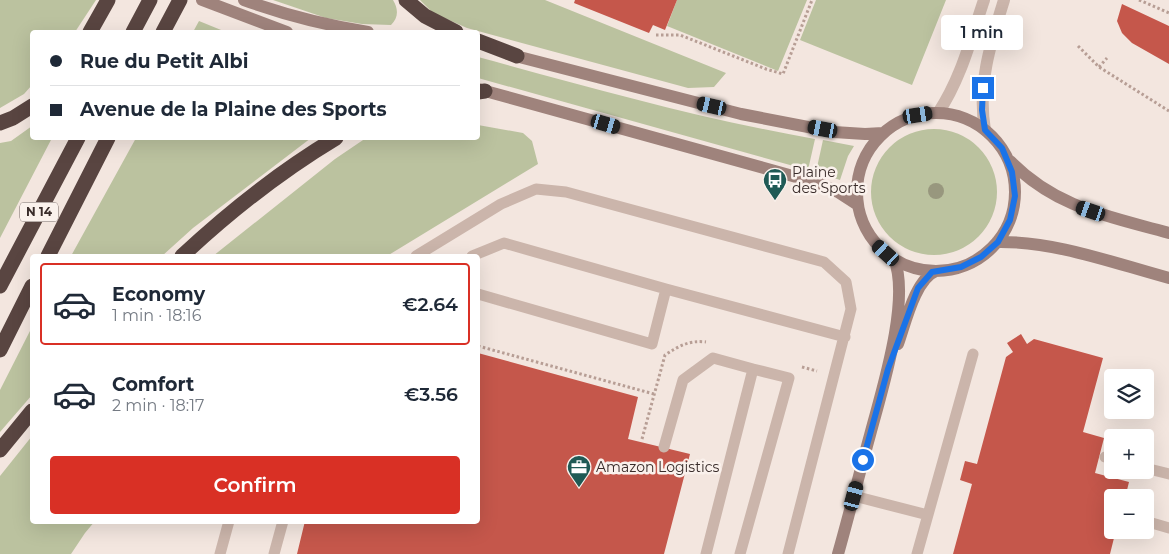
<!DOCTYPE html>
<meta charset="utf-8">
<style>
body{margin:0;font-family:Montserrat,sans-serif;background:#f2f2f3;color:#1f2937;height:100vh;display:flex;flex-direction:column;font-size:19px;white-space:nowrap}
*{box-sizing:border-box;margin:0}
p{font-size:16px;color:#747a83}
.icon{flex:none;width:28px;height:28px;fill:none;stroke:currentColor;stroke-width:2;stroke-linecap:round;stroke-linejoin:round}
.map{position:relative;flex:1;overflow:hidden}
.sheet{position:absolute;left:30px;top:254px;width:450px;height:270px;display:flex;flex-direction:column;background:#fff;border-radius:5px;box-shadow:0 5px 20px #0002}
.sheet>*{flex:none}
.banner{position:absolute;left:30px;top:30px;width:450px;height:110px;border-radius:5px;box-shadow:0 5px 20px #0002;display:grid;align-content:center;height:110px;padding:0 20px;background:#fff}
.fabs{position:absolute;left:1104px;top:369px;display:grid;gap:10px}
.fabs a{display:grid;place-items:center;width:50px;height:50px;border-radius:5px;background:#fff;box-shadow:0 5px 20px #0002;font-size:25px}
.end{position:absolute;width:22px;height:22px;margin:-11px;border:6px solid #1a73e8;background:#fff;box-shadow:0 0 0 2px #fff}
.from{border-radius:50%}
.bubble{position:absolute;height:35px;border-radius:5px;background:#fff;box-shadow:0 5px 20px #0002;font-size:16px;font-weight:600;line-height:35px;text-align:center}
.car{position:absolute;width:15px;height:30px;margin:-15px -8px;border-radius:6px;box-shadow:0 0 4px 1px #0007;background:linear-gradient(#222 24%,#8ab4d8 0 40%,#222 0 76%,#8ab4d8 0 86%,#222 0)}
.banner b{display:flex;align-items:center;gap:18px;height:48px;font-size:19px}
.banner b+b{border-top:1px solid #e0e1e3}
.banner i{width:12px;height:12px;background:#1f2937}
ul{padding:9px 0 0;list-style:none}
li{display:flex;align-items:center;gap:15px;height:82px;margin:0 10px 8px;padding:0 10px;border:2px solid transparent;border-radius:5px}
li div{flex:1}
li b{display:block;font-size:19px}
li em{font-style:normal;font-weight:600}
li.selected{border-color:#d93025}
li>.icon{width:45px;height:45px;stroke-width:1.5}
.cta{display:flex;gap:10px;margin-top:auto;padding:10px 20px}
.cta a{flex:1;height:58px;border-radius:5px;background:#d93025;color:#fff;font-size:20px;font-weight:600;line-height:58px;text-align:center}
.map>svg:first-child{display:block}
.green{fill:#bbc29f}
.building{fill:#c5574b}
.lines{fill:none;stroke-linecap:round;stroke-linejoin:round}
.path{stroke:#b79e95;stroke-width:3;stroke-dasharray:2.5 2.5;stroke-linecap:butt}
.lane{stroke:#cbb5ab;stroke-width:11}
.street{stroke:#cbb5ab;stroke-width:12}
.secondary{stroke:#9f837c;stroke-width:12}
.highway{stroke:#594541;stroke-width:15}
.tree{fill:#98977e}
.route{stroke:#1a73e8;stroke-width:6}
.labels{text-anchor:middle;stroke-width:5;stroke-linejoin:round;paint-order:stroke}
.shield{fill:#faf1ec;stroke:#736764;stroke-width:1}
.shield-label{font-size:12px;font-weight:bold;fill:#392c2a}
.poi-label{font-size:14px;fill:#392c2a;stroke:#faf1ec;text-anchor:start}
</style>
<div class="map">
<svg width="1169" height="554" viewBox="0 0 1169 554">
<rect width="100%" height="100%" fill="#f3e6df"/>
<!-- green -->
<path class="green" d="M0,0H96L75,32H32V85L24,94L0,108Z
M273,0H393C399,10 398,18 391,25L362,24L326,18Z
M420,0H545L726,73L714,87L688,88L467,28L433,13Z
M677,0H807L778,71L667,26Z
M816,0H946L912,85L800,40Z
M199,21L226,32H193Z
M478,57C589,87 701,119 815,139L808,170L478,78Z
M478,125L523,133L532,141L538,164L387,256H213L335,159L366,138H478Z
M32,126V138H52L0,238V143L11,141Z
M871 192a63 63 0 1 1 126 0a63 63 0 1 1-126 0Z
M136,138H311L193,228L162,256H71Z
M823,140L854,146L848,156L840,180L816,172Z
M32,327V395L0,432V390Z
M32,436V521H95L85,533L71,554H0V476Z"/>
<!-- building -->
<path class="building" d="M575,0H677L665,30L653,25L649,33L574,3Z
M1122,4L1169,26V64L1132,43L1122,33L1117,21Z
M1021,334L1027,344L1034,339L1103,358L1083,432L1104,438L1095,473L1129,482L1125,498H1112V530H1116L1110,554H953L972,484L960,480L965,461L977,464L1006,357L1013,352L1007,343Z
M478,353L638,397L628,439L690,454L664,554H297L305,521H478Z"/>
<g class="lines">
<!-- path -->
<path class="path" d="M1139,0L1169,13
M656,35H680L766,69L783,74L812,0
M1078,46L1099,67L1169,111
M1099,67L1107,58
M478,346L654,394
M802,367L817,371
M642,439L665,355C679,346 689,340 706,342"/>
<!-- lane -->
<path class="lane" d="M416,256L501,204L536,189L566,192L824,262L846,282L851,309L788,554
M472,256L504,243L666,289L845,337
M478,294L652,344L666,289
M664,447L683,380L713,358L753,369L706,554
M1105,457L1112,459
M1145,468L1169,474
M854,496L928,515
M1145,521L1169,528
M220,554L229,521
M274,554L283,521
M740,554L789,378L753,369
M917,554L973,354"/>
<!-- street -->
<path class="street" d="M938,113C961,79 971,38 984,0
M985,130C977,85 991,42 1004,0"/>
<!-- secondary -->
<path class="secondary" d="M202,0L287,32
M244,0C285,15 325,25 368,32
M508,54L741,114L834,132L865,134L883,133
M478,89L818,183L838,192L858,205
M857 192a79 79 0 1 1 158 0a79 79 0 1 1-158 0Z
M1010,161C1056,208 1108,216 1169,233
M997,242C1056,241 1113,263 1169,278
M898,344C905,325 915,279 936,271
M838,554C849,515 859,475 870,435C881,393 911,300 894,259"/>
<!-- highway -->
<path class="highway" d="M406,0L425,16L456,32
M90,32L108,0
M133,32L150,0
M163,32L180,0
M478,41L517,56
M478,92L485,91
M0,123L13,118L32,106
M48,256L108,138
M182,256C229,212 281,171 336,138
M0,286L78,138
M0,350L32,286
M0,450L32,411"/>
</g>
<!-- trees -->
<circle class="tree" cx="936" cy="191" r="8"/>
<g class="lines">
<!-- route -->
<path class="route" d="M863,460L888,369L918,288L932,272L961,267L981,257L998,242L1010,220L1015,196L1012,172L1002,148L985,130L982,110L983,88"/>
</g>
<!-- icons -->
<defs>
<g id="bus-pin" transform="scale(1.25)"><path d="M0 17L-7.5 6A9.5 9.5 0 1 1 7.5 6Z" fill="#1f5a55" stroke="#faf1ec"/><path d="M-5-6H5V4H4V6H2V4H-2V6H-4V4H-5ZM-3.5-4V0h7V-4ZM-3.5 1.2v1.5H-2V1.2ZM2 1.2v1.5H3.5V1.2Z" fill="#fff"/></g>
<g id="office-pin" transform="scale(1.25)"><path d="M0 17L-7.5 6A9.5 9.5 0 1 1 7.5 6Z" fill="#1f5a55" stroke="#faf1ec"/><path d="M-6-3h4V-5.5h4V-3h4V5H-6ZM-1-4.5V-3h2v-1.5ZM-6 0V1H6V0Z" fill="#fff"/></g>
</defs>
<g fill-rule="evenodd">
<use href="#bus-pin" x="775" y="180"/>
<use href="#office-pin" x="579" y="467"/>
</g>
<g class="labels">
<!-- shield labels -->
<rect class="shield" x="20" y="202.5" width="38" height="19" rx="4"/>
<g class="shield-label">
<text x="39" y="216">N 14</text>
</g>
<!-- poi labels -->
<g class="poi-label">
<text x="792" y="177">Plaine<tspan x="792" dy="16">des Sports</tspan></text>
<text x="596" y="472">Amazon Logistics</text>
</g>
</g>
</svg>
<div class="fabs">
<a><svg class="icon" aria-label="layers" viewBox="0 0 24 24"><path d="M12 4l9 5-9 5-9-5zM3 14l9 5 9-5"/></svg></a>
<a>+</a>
<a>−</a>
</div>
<i class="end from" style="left:863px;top:460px"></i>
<i class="end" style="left:983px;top:88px"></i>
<div class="bubble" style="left:941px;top:15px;width:82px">1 min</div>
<i class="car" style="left:712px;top:106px;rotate:283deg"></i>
<i class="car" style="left:918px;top:115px;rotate:81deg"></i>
<i class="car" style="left:606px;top:124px;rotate:106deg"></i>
<i class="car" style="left:823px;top:129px;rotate:281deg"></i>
<i class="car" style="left:1091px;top:211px;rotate:289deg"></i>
<i class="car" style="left:886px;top:253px;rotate:312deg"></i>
<i class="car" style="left:854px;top:496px;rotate:15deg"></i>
<div class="banner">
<b><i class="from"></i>Rue du Petit Albi</b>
<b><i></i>Avenue de la Plaine des Sports</b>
</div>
<section class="sheet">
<ul>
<li class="selected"><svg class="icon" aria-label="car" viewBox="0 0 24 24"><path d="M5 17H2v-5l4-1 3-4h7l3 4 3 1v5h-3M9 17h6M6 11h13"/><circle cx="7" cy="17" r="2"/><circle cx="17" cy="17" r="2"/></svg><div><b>Economy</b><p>1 min · 18:16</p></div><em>€2.64</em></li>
<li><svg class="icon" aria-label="car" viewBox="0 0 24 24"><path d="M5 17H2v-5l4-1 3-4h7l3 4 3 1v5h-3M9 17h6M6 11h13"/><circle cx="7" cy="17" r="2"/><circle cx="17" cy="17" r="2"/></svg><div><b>Comfort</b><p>2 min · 18:17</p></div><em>€3.56</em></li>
</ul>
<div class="cta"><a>Confirm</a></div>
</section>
</div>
